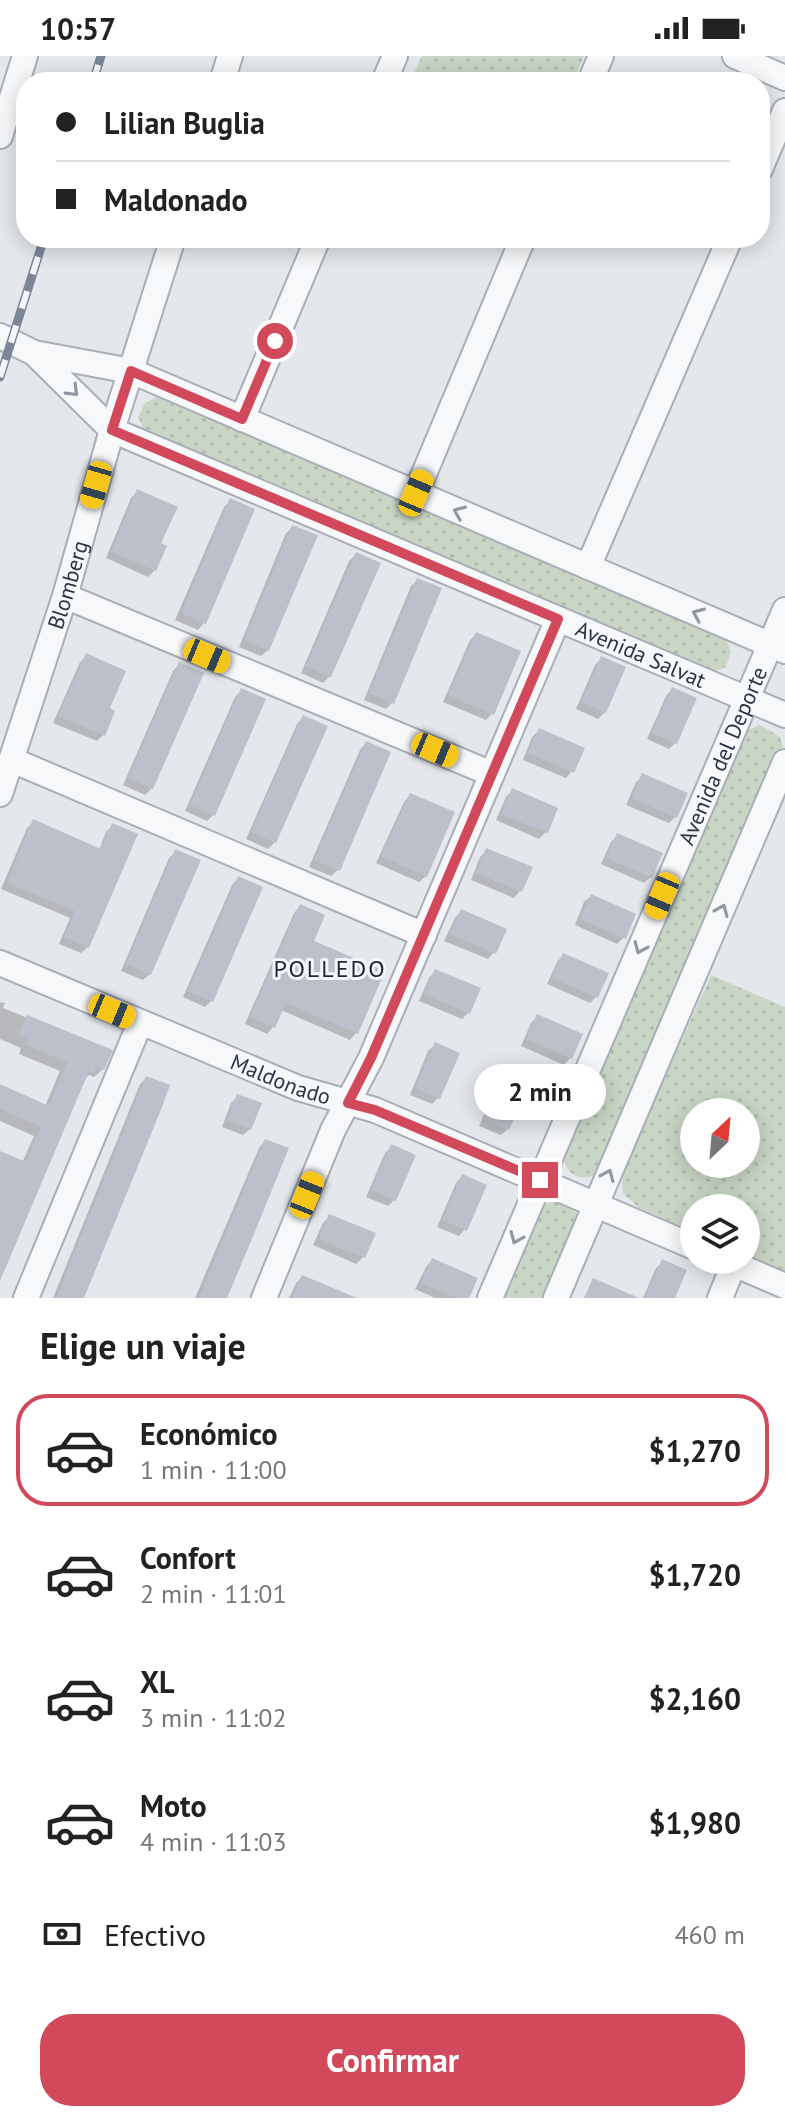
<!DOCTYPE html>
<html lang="es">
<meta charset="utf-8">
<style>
body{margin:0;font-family:"PT Sans",sans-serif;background:#f6f6f6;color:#222;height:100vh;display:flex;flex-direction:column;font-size:30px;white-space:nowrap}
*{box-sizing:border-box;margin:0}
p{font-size:26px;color:#767676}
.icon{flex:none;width:44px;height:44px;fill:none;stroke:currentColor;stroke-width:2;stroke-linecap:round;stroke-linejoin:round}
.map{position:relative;height:1242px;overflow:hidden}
.details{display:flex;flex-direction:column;background:#fff;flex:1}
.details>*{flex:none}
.top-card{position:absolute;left:16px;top:16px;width:754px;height:176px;border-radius:32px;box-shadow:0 4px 20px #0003;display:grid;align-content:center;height:176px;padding:0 40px;background:#fff}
.needle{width:52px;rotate:26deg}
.controls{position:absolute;left:680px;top:1042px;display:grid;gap:16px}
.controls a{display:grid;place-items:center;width:80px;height:80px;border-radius:50%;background:#fff;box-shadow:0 4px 20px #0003;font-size:40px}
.end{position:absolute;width:36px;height:36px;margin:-18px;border:10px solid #d1495b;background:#fff;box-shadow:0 0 0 4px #fff}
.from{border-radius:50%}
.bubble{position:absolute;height:56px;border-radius:28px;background:#fff;box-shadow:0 4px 20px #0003;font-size:26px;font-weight:700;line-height:56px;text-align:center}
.car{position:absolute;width:24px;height:48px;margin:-24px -12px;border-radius:10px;box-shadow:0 0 6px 2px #0007;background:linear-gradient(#f5c518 24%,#345 0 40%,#f5c518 0 76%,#345 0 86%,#f5c518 0)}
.top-card b{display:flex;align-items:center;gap:28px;height:76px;font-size:30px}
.top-card b+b{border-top:2px solid #e0e0e0}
.top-card i{width:20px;height:20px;background:#222}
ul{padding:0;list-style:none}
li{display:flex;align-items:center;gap:24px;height:112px;margin:0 16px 12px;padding:0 24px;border:4px solid transparent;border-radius:32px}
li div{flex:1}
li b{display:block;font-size:30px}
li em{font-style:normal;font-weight:700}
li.current{border-color:#d1495b}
li>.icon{width:72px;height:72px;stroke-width:1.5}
h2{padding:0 40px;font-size:36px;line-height:96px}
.pay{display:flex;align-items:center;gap:20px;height:88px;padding:0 40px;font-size:30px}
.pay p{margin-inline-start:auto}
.primary-button{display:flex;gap:16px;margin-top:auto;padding:16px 40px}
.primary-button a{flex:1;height:92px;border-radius:32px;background:#d1495b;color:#fff;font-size:32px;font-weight:700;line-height:92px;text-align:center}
.status{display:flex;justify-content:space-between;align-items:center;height:56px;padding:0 40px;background:#fff;direction:ltr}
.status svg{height:22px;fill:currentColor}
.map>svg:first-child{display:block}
.green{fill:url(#green-dots);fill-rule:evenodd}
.shadow{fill:#0003}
.building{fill:#bbc0ca}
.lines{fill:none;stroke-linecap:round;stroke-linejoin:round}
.minor-casing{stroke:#a9aeb7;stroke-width:28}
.minor{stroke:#f7f8fa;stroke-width:24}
.rail-casing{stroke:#7d8696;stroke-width:9}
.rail{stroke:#f4f6f9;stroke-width:6;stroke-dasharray:18;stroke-linecap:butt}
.oneway{stroke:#9196a0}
.route{stroke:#d1495b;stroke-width:10}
.labels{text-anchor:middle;stroke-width:6;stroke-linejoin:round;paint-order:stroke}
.street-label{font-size:22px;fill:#2b3445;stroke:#f4f6f9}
.neighbourhood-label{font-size:24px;letter-spacing:2px;fill:#1d2536;stroke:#f4f6f9}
</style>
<div class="status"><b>10:57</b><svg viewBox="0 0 49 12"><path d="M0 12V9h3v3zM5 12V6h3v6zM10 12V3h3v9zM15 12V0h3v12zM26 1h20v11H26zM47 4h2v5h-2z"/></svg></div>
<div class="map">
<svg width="785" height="1242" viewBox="0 0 785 1242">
<defs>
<pattern id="green-dots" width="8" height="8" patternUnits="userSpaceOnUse" patternTransform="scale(2)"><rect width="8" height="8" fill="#c9d6c5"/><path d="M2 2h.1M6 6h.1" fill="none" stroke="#adb8ab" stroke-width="1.8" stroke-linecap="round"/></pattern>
</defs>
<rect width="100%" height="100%" fill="#e4e7ec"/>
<!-- green -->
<path class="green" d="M422,0H584L573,26H410Z
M159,340L724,580L731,595L726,611L714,616L145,376L138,361L145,347Z
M760,669L780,681L783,692L778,708L596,1119C578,1126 565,1118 563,1098L738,685L748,674Z
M711,919L785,951V1216L746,1199V1152H694V1176L639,1152L623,1137L622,1125L626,1109ZM694,1056H746V1108H694Z
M556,1144L576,1156L580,1167L549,1242H500L535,1159L545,1148Z"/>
<!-- shadow -->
<path class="shadow" d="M138,435L159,488L155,514L148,521L106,502L131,442Z
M230,445L253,454L204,567L198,574L175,564L224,451Z
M293,471L268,594L261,600L239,591L286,477Z
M356,498L330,620L323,627L301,617L349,505Z
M418,524L393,646L386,653L364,644L411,530Z
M476,578L492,658L486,664L443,646L470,584Z
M86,600L107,653L103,679L97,685L53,667L80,606Z
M601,603L605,656L598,663L576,653L595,609Z
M179,608L152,732L145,739L123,729L173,615Z
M672,633L675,687L669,693L647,683L666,640Z
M241,635L213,759L207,765L185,755L235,641Z
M303,661L275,786L268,793L246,783L297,668Z
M539,674L572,715L566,722L523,704L532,681Z
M366,687L338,814L331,820L309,811L360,694Z
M643,720L675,761L669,767L626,749L636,726Z
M513,734L546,776L539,783L496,764L506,741Z
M410,739L426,820L419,826L376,807L404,746Z
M34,766L99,794L106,776L113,769L88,891L81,897L59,888L70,862L1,833L27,772Z
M618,779L651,821L644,827L601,808L611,786Z
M487,794L520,835L514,842L471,824L480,801Z
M176,796L150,918L143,924L121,915L169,802Z
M238,822L211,945L205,951L183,941L232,829Z
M591,840L624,881L617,888L575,869L584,846Z
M300,850L311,886L356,977L350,984L281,954L273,971L267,978L245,968L294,857Z
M461,855L494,896L488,903L444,885L455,862Z
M563,899L596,941L590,947L547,928L557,906Z
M435,915L469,956L462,963L419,945L429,922Z
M0,946L5,947L3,952L110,995L103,1013L94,1021L89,1019L82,1026L0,1217V1097L22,1107L34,1080L0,1065V1030L45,1050L60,1015L19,998L21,992L0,983Z
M537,961L580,980L570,1002L564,1009L521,990L531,967Z
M435,989L438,1042L432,1048L410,1039L428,995Z
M504,1020L508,1073L501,1079L479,1070L498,1026Z
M146,1022L81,1242H53L140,1028Z
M238,1040L250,1073L243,1079L222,1071L231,1047Z
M265,1085L224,1242H195L259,1092Z
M391,1091L394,1144L388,1150L366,1141L385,1097Z
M462,1120L465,1173L459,1180L437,1171L456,1127Z
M330,1160L363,1201L356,1208L313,1189L323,1167Z
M432,1204L466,1242H435L415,1233L426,1211Z
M663,1206L673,1242H643L656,1212Z
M302,1221L344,1242H289L296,1227Z"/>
<!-- building -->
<path class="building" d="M137,433L178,451L161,487L167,490L156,515L111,496Z
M230,442L255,453L206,568L181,557Z
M292,469L318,479L269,595L244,584Z
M356,496L381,507L331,621L306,610Z
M417,522L442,532L394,648L369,637Z
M476,576L521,595L494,659L448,639Z
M86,597L126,615L110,652L115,655L105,680L58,660Z
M601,600L626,611L606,657L581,646Z
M179,606L204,617L153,733L128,722Z
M672,631L697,642L677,688L652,677Z
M241,632L266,643L215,760L190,749Z
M303,659L328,670L276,787L251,776Z
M539,672L585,692L574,717L528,697Z
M366,685L391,696L340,815L314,804Z
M642,717L688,737L677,762L631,742Z
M512,732L558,752L548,777L501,758Z
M410,737L455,756L427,821L381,800Z
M33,763L101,793L112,767L138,778L89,892L64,881L75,855L7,827Z
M617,777L663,797L652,822L606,802Z
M486,792L533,811L522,836L476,817Z
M175,793L201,804L151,919L126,908Z
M238,820L263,831L213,946L188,935Z
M591,838L636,858L626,883L580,863Z
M300,848L325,859L314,885L385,915L358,978L286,947L275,972L250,961Z
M461,853L507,873L496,898L450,878Z
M563,897L609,917L598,942L552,922Z
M435,913L481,932L470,958L424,938Z
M537,958L583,978L572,1003L526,983Z
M27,959L113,994L104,1014L96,1010L94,1017L89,1015L0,1225V1095L26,1106L41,1071L0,1053V1028L49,1050L67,1006L26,989L29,983L19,979Z
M435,986L460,997L440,1043L415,1032Z
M504,1017L529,1028L509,1074L484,1063Z
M146,1020L170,1029L160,1056L84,1242H56Z
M237,1038L262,1047L251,1074L227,1064Z
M265,1083L289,1092L254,1178L227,1242H199Z
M391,1088L416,1099L396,1145L371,1134Z
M462,1118L487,1129L467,1175L442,1164Z
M329,1158L376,1177L365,1202L319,1183Z
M432,1202L478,1222L469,1242H456L421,1227Z
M662,1203L687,1214L675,1242H645Z
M302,1219L357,1242H292Z
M593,1222L639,1242H584Z"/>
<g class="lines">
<!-- minor casing -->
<g class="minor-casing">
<g id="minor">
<path d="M735,0L785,22"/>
<path d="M222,26L230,0"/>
<path d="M384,26L395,0"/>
<path d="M590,26L601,0"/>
<path d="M0,80L25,0"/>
<path d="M760,113L785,55"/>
<path d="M0,280L34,297L131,315L785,595"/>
<path id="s1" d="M34,297L112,374L785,659"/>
<path d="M242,363L318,182"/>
<path d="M416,437L523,182"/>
<path d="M588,511L730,182"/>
<path d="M65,540L492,718"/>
<path d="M12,704L424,879"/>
<path id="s2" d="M0,738L65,540L112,374L173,182"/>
<path id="s3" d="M0,907L298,1032L375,1054L694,1191"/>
<path d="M725,1204L785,1230"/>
<path d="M26,1242L140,967"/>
<path d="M264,1242L333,1074L371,1002L558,563"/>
<path id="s4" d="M490,1242L785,554"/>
<path d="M556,1242L785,706"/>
<path d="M720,1242L734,1208"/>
</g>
</g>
<!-- minor -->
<use href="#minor" class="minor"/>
<!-- rail casing -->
<g class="rail-casing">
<path id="rail" d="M93,26L101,0
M0,321L44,182"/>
</g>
<!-- rail -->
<use href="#rail" class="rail"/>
</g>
<!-- one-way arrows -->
<defs><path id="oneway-chevron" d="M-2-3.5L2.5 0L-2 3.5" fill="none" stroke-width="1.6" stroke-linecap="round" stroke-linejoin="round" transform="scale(2)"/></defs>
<g class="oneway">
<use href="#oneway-chevron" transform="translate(73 335) rotate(45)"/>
<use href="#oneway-chevron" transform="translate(459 456) rotate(-157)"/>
<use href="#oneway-chevron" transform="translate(698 558) rotate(-157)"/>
<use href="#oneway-chevron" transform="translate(722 854) rotate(-67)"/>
<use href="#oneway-chevron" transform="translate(640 892) rotate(113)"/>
<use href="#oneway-chevron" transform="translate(608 1119) rotate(-67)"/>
<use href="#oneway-chevron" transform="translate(516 1182) rotate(113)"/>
</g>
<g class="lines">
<!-- route -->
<path class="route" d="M275,285L242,363L131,315L112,374L558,563L371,1002L348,1047L375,1054L540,1124"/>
</g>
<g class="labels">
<!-- street labels -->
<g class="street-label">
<text dy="8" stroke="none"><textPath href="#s2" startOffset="220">Blomberg</textPath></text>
<text dy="8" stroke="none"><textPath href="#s1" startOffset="684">Avenida Salvat</textPath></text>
<text dy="8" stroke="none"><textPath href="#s4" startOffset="590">Avenida del Deporte</textPath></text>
<text dy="8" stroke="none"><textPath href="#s3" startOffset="304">Maldonado</textPath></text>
</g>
<!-- neighbourhood labels -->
<g class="neighbourhood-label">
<text x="330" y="921">POLLEDO</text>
</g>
</g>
</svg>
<div class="controls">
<a><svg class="needle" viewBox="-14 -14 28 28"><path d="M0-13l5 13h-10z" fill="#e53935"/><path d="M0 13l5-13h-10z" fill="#767676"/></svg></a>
<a><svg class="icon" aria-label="layers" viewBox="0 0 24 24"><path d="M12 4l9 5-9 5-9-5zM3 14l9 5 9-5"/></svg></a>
</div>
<i class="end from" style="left:275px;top:285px"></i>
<i class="end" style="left:540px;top:1124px"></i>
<div class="bubble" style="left:474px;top:1008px;width:132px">2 min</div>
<i class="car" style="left:96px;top:429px;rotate:196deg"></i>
<i class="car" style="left:416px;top:437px;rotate:23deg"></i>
<i class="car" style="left:207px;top:600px;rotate:113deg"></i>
<i class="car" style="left:435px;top:694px;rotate:113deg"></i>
<i class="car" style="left:662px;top:840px;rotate:203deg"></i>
<i class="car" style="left:112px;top:955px;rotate:113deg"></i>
<i class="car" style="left:307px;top:1139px;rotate:22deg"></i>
<div class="top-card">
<b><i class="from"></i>Lilian Buglia</b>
<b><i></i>Maldonado</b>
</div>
</div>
<section class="details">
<h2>Elige un viaje</h2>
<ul>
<li class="current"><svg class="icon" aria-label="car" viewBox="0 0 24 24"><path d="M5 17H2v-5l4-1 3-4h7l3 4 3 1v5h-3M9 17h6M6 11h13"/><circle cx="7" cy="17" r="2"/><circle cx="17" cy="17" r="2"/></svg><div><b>Económico</b><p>1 min · 11:00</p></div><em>$1,270</em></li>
<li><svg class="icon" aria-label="car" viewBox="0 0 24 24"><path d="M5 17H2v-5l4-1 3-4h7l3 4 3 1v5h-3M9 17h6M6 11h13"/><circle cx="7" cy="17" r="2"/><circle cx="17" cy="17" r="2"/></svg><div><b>Confort</b><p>2 min · 11:01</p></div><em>$1,720</em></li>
<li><svg class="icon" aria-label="car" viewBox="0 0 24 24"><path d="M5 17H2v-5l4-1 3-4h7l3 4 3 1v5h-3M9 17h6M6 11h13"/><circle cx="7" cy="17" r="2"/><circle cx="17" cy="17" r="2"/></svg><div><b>XL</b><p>3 min · 11:02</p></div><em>$2,160</em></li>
<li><svg class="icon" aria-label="car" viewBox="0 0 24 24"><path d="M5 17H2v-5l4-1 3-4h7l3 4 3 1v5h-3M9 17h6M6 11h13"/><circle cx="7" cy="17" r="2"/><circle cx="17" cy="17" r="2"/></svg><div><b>Moto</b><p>4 min · 11:03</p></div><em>$1,980</em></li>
</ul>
<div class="pay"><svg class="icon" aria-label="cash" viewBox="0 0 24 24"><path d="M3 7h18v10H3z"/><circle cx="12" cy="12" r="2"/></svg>Efectivo<p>460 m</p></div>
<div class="primary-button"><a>Confirmar</a></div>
</section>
